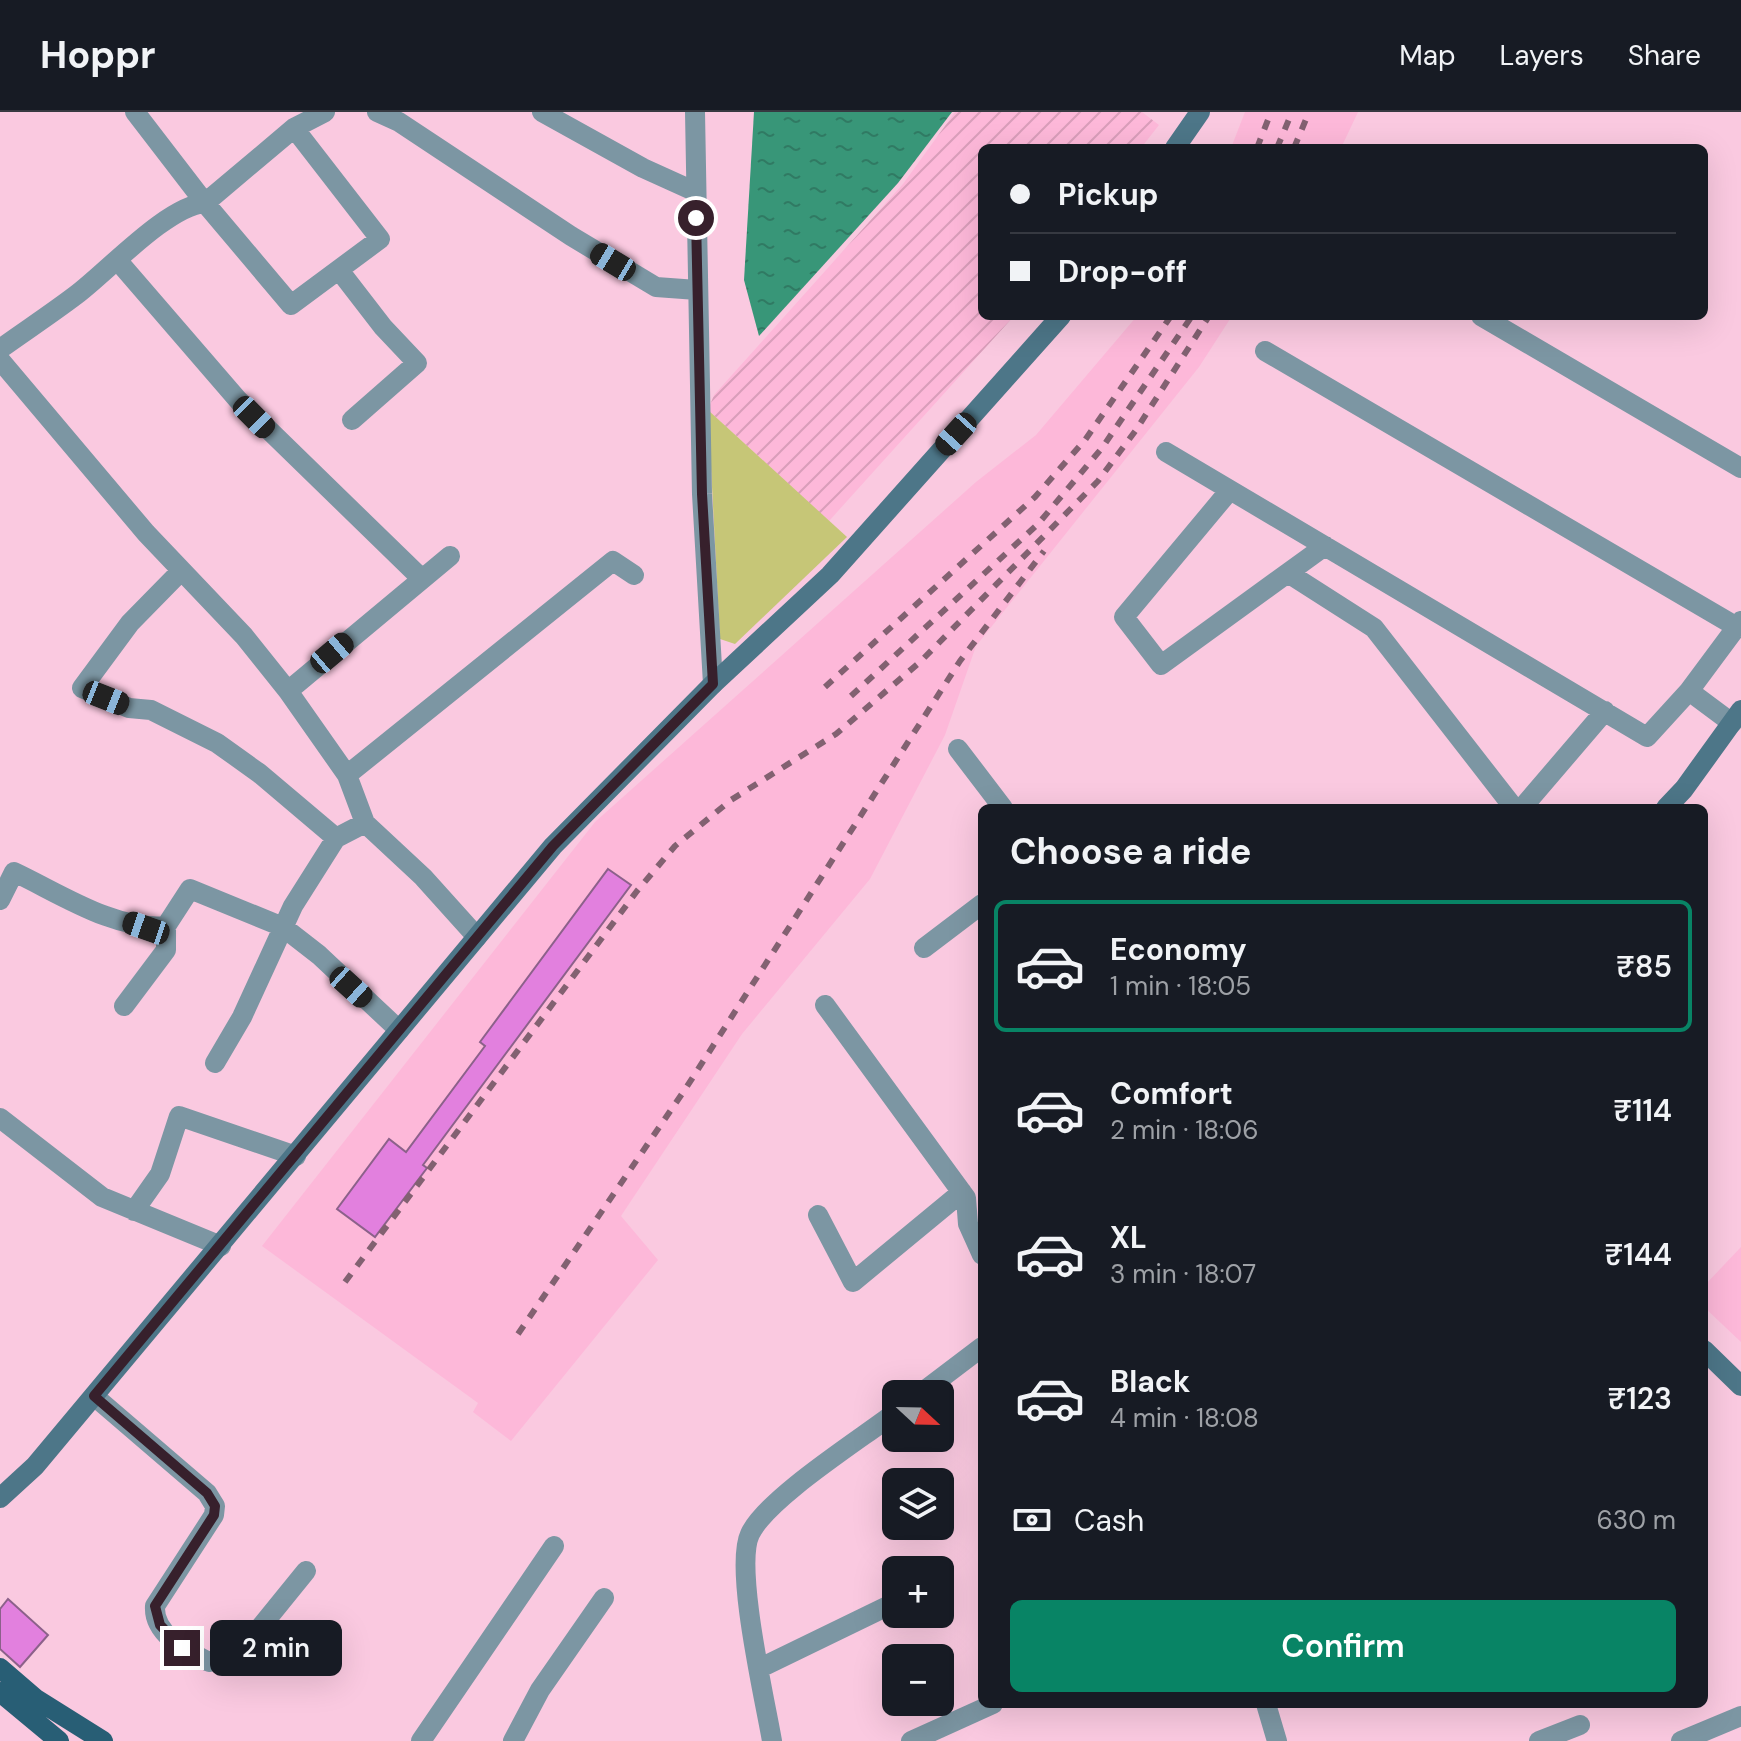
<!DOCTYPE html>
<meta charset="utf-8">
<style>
body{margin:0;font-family:"DM Sans",sans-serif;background:#242831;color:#f1f3f6;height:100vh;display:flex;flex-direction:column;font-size:30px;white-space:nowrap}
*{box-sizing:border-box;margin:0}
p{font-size:26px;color:#9ea1a6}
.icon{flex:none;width:44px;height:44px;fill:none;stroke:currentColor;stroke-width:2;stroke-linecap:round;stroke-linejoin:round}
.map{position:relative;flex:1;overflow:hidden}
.drawer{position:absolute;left:978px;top:692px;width:730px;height:904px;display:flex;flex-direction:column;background:#171b24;border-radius:12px;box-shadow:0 8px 32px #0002}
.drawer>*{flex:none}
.top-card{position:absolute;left:978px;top:32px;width:730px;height:176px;border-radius:12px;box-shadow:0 8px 32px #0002;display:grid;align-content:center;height:176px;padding:0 32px;background:#171b24}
.needle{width:52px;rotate:112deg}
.tools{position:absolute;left:882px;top:1268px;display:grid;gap:16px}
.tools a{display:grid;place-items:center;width:72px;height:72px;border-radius:12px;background:#171b24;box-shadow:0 8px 32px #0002;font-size:40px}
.end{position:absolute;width:36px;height:36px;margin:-18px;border:10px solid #37202c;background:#fff;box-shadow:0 0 0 4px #fff}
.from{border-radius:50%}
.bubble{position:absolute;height:56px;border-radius:12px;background:#171b24;box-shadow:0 8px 32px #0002;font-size:26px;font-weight:600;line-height:56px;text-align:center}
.car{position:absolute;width:24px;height:48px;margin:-24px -12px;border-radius:10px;box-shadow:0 0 6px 2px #0007;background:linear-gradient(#222 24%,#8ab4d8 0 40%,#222 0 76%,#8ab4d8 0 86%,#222 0)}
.top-card b{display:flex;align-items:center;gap:28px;height:76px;font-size:30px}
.top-card b+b{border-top:2px solid #363941}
.top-card i{width:20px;height:20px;background:#f1f3f6}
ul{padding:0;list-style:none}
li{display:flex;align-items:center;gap:24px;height:132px;margin:0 16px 12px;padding:0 16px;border:4px solid transparent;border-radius:12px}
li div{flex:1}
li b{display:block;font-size:30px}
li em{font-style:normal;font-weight:600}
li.current{border-color:#088465}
li>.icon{width:72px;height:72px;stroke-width:1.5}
h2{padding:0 32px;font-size:36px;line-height:96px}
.pay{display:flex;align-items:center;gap:20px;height:88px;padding:0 32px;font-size:30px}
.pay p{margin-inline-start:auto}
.primary-button{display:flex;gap:16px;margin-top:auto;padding:16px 32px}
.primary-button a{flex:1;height:92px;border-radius:12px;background:#088465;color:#fff;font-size:32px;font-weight:600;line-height:92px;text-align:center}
header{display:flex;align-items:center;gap:48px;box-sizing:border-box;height:112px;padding:0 40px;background:#171b24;border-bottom:2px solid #363941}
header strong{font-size:38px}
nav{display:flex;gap:44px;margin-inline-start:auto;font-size:28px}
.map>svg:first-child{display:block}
.built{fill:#fdb8d9}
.industrial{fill:url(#industrial-furrows)}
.park{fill:#c6c677}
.water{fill:url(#water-ripples)}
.building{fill:#e280de;stroke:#8c618a;stroke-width:2}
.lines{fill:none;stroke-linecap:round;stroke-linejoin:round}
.street{stroke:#7c96a3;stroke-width:20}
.secondary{stroke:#4d7688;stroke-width:20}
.primary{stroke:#285e75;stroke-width:20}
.rail{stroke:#826171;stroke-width:6;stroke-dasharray:10 10;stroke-linecap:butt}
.route{stroke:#37202c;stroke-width:10}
</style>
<header>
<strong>Hoppr</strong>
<nav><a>Map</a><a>Layers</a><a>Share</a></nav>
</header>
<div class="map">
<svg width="1741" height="1629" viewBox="0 0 1741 1629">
<defs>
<pattern id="industrial-furrows" width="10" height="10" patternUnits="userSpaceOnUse" patternTransform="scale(2)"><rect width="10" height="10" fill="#fdb8d9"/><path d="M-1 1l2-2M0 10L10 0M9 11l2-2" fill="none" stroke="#d99eba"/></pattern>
<pattern id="water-ripples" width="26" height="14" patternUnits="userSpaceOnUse" patternTransform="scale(2)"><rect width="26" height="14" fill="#389678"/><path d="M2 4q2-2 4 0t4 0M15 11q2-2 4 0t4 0" fill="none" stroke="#307a63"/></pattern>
</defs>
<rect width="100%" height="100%" fill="#fac9e0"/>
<!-- built -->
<path class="built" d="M1245,0H1358L1341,36H1231Z
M1137,204H1232L1199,255L976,534L945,623L870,767L742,922L621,1104L658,1148L511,1329L473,1300L478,1291L262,1134L595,710L976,370L1036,323Z
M1741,1135V1230L1704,1195V1174Z"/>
<!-- industrial -->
<path class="industrial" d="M955,0H1142L1159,13L1141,36H982V204H1014L829,409L708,298L714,283L903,72Z"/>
<!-- park -->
<path class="park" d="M708,298L847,425L735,532L720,527Z"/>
<!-- water -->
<path class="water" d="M754,0H952L898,71L759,224L744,168Z"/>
<!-- building -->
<path class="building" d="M608,757L631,773L423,1053L427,1056L375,1125L337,1097L389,1027L406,1040L485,934L480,930Z
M8,1487L48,1523L20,1555L0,1537V1497Z"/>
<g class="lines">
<!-- street -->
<path class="street" d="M377,0L399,10L571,124L656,175L697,178
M542,0L643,56L696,80
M695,0L702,382L713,572
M294,16L380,127L291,193L205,91L294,16L325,0
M118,149L238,288L422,467
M339,158L383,215L417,251L352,308
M1481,204L1741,356
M0,237C25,219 51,202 76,183C108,159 167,94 205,91L135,0
M1265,239L1737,515
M0,248L146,421L244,524L288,579L347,663L365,711
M1166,340L1647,625L1689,579L1741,509
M1230,378L1124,505L1161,553L1325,434
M181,459L130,511L82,576L129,596L151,598L217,631L259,661L336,726
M1288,461L1374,516L1514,696
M288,579L450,444
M1689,579L1732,611
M958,637L1003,696
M347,663L613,449L634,463
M1522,696L1605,599
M0,788L14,760C59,781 115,819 166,814
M924,836L982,792
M825,893L966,1086L968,1112L982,1143
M124,894L166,838V814L190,777L283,815L319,843L399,918
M215,951L242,905L293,794L336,726L365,711L423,765L477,825
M0,1006L102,1085L221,1134
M134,1099L160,1062L179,1004L296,1044
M818,1103L853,1170L962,1080
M920,1282L982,1235
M94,1284L207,1381L215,1394L214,1403L155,1494C153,1523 188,1539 209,1550L237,1544L306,1459
M760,1556L896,1490
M1266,1592L1277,1629
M421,1629L554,1434
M513,1629L540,1578L604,1486
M772,1629C765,1588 734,1455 750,1422C767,1386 861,1327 896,1300
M911,1629L993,1592
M1539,1629L1580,1613
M1681,1629L1741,1604"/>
<!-- secondary -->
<path class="secondary" d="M1175,36L1200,0
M1666,696L1684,677L1741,598
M1704,1238L1741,1274
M0,1386L35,1354L553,734L713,572L830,463L1061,204"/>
<!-- primary -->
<path class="primary" d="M0,1556L36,1587L103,1629
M0,1580L59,1629"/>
<!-- rail -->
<path class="rail" d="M1257,36L1271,0
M1277,36L1292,0
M1294,36L1309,0
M825,575L1035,385L1085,328L1171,204
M851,584L1038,412L1102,336L1192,204
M345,1170L637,779L675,734L731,688L836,622L920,550L1098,369L1136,318L1209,204
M518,1222L686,976L960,549L1044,439"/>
</g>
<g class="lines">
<!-- route -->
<path class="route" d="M182,1536L160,1513L155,1494L214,1403L215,1394L207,1381L94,1284L553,734L713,572L702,382L696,106"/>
</g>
</svg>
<div class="tools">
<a><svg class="needle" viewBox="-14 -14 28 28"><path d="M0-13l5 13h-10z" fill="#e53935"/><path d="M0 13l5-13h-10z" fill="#9ea1a6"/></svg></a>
<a><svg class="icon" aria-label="layers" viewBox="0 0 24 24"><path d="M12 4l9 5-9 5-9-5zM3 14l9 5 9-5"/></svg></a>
<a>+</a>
<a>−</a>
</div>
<i class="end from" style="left:696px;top:106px"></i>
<i class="end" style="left:182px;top:1536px"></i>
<div class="bubble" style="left:210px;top:1508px;width:132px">2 min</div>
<i class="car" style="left:613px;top:150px;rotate:301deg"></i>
<i class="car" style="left:254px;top:305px;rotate:135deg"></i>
<i class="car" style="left:956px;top:322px;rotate:222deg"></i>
<i class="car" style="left:332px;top:541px;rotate:50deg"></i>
<i class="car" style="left:106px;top:586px;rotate:112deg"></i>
<i class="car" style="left:146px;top:816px;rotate:289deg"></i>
<i class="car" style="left:351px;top:875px;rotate:132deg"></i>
<div class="top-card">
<b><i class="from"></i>Pickup</b>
<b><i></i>Drop-off</b>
</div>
<section class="drawer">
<h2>Choose a ride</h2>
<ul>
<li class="current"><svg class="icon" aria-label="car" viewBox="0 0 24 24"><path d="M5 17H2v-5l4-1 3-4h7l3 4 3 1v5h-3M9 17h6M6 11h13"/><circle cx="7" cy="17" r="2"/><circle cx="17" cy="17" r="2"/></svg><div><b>Economy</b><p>1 min · 18:05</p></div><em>₹85</em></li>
<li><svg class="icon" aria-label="car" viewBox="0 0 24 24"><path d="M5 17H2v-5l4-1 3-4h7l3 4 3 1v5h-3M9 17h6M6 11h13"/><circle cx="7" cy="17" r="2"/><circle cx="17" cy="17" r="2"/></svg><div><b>Comfort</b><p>2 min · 18:06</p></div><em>₹114</em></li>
<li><svg class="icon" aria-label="car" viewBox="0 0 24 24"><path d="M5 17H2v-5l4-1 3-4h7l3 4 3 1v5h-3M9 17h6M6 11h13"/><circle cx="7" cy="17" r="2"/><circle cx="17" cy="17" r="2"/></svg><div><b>XL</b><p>3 min · 18:07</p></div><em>₹144</em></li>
<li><svg class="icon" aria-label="car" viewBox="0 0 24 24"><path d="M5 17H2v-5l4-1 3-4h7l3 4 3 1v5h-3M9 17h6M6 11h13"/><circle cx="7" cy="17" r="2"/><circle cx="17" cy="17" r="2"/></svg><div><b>Black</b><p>4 min · 18:08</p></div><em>₹123</em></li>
</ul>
<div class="pay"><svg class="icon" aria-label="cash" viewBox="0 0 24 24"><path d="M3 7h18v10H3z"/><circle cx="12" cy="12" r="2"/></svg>Cash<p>630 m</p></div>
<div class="primary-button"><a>Confirm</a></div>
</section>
</div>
